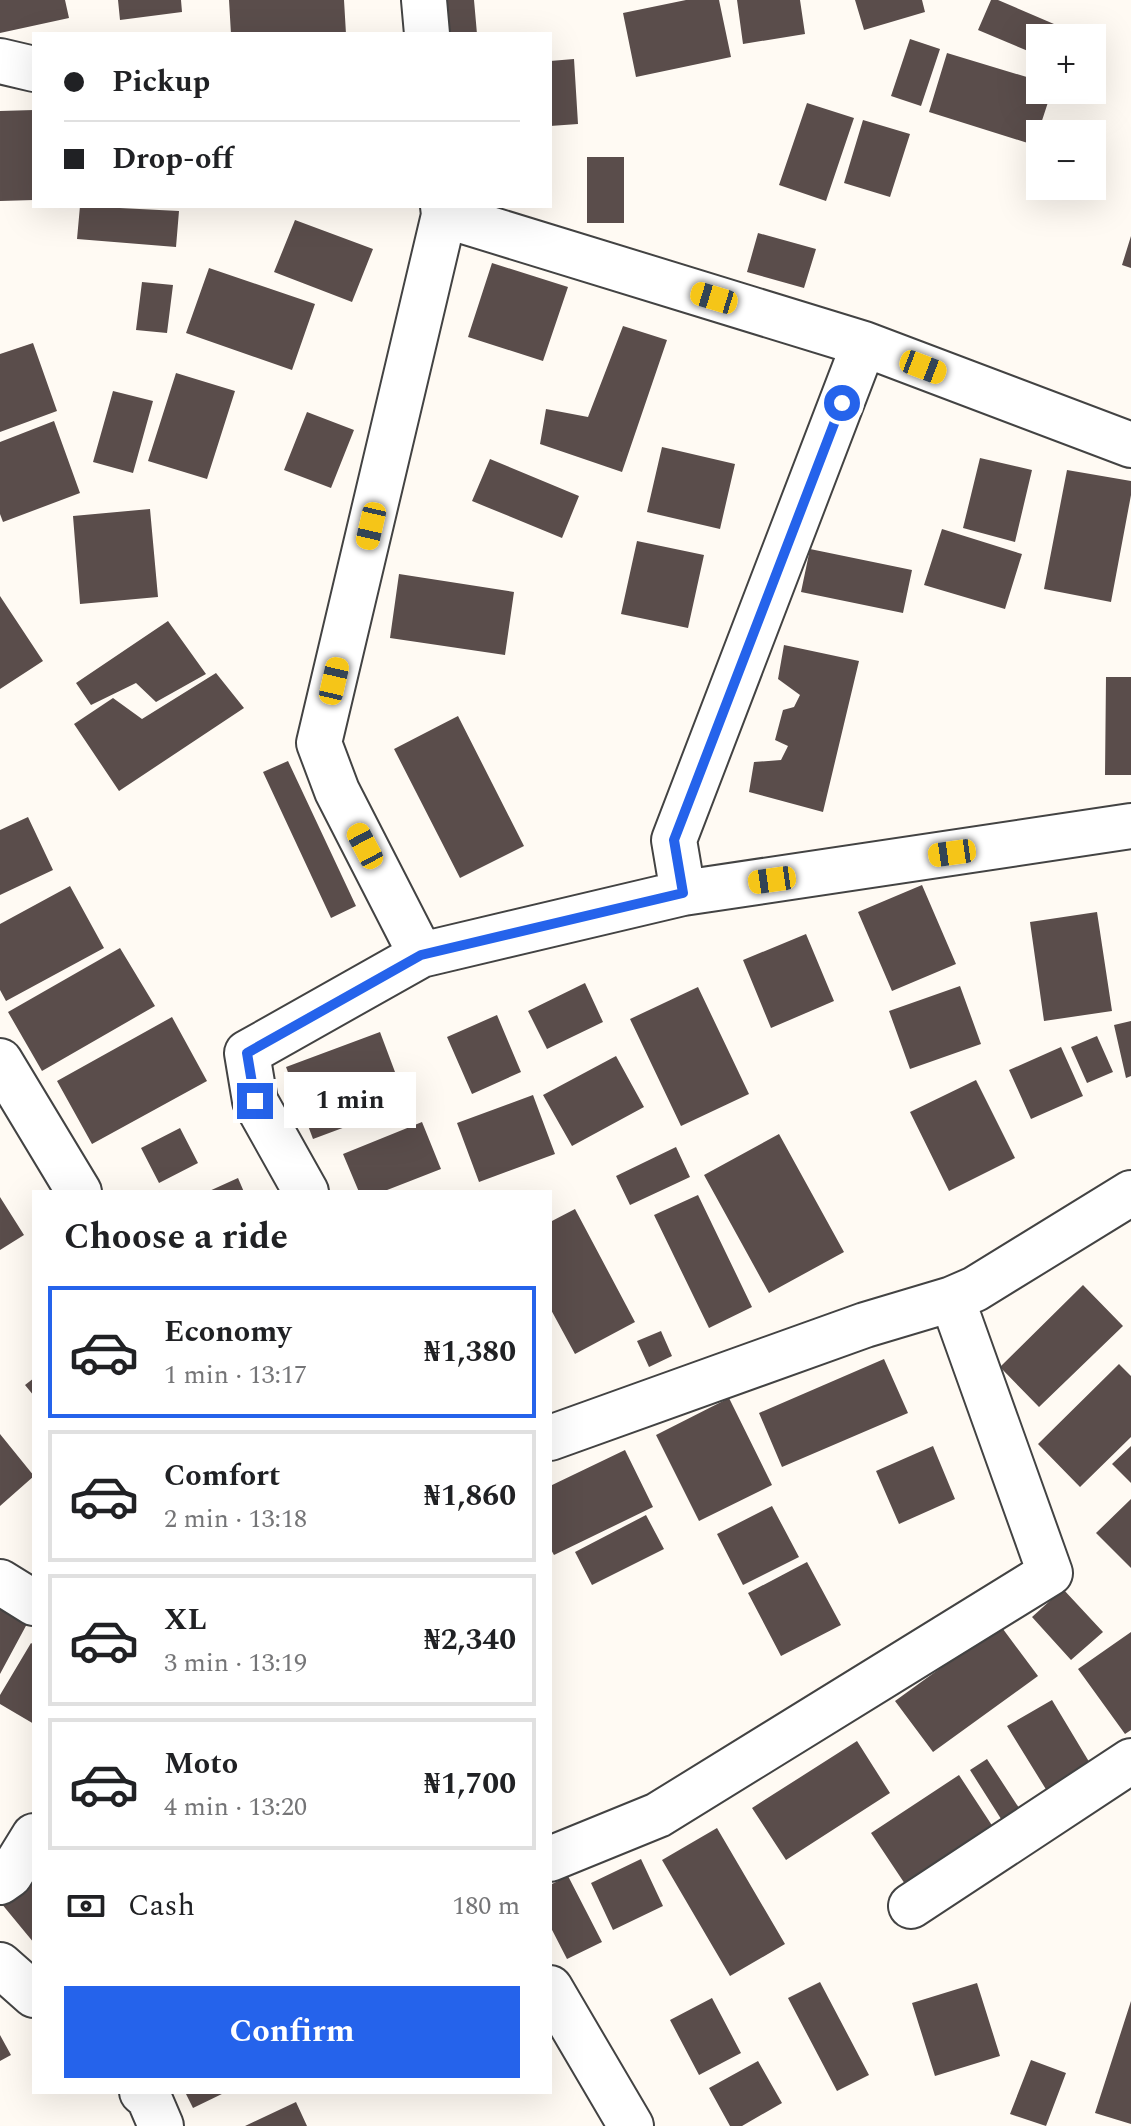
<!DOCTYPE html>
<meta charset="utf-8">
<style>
body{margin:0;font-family:Spectral,serif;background:#f2f2f2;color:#202124;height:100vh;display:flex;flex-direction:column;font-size:30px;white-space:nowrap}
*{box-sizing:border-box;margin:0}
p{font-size:26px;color:#757577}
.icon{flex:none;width:44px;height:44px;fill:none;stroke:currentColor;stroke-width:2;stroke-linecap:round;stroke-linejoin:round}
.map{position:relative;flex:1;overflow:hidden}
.details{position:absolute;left:32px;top:1190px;width:520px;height:904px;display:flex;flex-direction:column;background:#fff;border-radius:0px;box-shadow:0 8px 32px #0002}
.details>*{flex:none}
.hud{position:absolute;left:32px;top:32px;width:520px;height:176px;border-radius:0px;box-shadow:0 8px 32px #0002;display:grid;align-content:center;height:176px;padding:0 32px;background:#fff}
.fabs{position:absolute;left:1026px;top:24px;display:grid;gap:16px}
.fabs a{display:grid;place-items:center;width:80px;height:80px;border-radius:0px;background:#fff;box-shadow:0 8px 32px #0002;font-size:40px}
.end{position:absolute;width:36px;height:36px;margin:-18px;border:10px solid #2563eb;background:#fff;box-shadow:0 0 0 4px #fff}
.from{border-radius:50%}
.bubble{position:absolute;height:56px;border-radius:0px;background:#fff;box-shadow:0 8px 32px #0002;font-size:26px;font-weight:700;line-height:56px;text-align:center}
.car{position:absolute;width:24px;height:48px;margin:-24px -12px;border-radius:10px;box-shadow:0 0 6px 2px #0007;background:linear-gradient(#f5c518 24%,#345 0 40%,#f5c518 0 76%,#345 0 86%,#f5c518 0)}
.hud b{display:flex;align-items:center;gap:28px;height:76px;font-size:30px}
.hud b+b{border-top:2px solid #e0e0e0}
.hud i{width:20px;height:20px;background:#202124}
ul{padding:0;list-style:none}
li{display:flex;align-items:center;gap:24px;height:132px;margin:0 16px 12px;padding:0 16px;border:4px solid #e0e0e0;border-radius:0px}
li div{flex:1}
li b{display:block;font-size:30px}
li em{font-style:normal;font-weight:700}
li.selected{border-color:#2563eb}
li>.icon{width:72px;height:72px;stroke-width:1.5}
h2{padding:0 32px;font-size:36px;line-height:96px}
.pay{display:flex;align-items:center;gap:20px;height:88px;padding:0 32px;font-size:30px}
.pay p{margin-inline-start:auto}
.cta{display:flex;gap:16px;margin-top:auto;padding:16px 32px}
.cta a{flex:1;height:92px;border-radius:0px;background:#2563eb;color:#fff;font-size:32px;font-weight:700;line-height:92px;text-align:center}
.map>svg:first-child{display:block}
.building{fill:#5a4d4b}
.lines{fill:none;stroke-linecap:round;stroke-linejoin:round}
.street-casing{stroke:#434343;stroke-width:48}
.street{stroke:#fff;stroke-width:44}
.route{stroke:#2563eb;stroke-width:10}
</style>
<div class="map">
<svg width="1131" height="2126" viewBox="0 0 1131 2126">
<rect width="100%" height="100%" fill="#fffaf3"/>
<!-- building -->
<path class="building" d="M0,0H65L69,18L0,33Z
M118,0H181L182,12L120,20Z
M229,0H344L346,34H231Z
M438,0H474L477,34H441Z
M686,0H719L731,57L636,77L623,13Z
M737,0H800L805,34L743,44Z
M855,0H922L925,12L864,30Z
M991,0H998L1068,30L1065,38H1040V56L978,30Z
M910,39L940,49L921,106L891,96Z
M947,53L1040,81V90H1052L1034,145L929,112Z
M574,59L578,124L550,126V61Z
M807,103L854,118L826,201L779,185Z
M34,110V200L0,201V111Z
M863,120L910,134L890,197L844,183Z
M587,157H624V223H587Z
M80,206L179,211L176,247L77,239Z
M295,220L373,249L352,302L274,272Z
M758,233L816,249L804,288L747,272Z
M1131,236V268L1122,265Z
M492,263L568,287L543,361L468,337Z
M209,268L315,304L292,370L186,333Z
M142,282L173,285L167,333L136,330Z
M623,326L667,340L622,472L540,444L546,409L588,417Z
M33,343L57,411L0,432V354Z
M176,373L235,391L207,479L148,461Z
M113,391L153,401L133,473L93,462Z
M307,412L354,430L331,488L284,470Z
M54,421L80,493L3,522L0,514V442Z
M662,447L735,464L720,529L647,512Z
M980,458L1032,470L1015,542L963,528Z
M490,459L579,496L562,538L472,501Z
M1067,470L1131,481V495L1111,602L1044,589Z
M150,509L158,597L80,604L73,516Z
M942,529L1022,554L1005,609L924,585Z
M637,541L704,555L688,628L621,614Z
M810,549L912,570L903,613L801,592Z
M399,574L514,592L505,655L390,638Z
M0,596L43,661L0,689Z
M168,621L206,674L156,702L136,683L91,705L76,683Z
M784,645L859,661L823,812L749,792L754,762L781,760L788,746L775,740L783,710L794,707L800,695L778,679Z
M216,673L244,708L119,791L74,724L113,698L142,719Z
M1106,677H1131V775H1105Z
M458,716L524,846L460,878L394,749Z
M288,761L356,906L331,918L263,772Z
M28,817L53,870L0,895V830Z
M922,885L956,964L892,991L858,912Z
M70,886L104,948L6,1001L0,990V924Z
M1097,912L1112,1011L1044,1021L1030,922Z
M806,934L834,1001L771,1028L743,960Z
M120,948L155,1006L42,1071L8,1012Z
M585,983L603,1022L547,1049L528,1011Z
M960,986L981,1044L910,1069L889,1011Z
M698,987L749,1094L681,1126L630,1019Z
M497,1015L521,1072L472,1094L447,1037Z
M172,1017L207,1081L92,1144L57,1081Z
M1131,1021V1076L1126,1078L1114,1025Z
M380,1032L407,1104L313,1139L286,1067Z
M1097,1036L1113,1072L1087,1083L1071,1047Z
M1061,1047L1083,1096L1031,1119L1009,1070Z
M616,1056L644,1107L572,1146L543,1095Z
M976,1080L1015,1158L949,1191L910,1112Z
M533,1095L555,1154L479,1182L457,1123Z
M422,1122L441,1169L382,1192H359L343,1154Z
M180,1128L198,1163L159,1183L141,1148Z
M779,1134L844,1252L769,1293L704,1175Z
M676,1147L690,1177L630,1205L616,1176Z
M238,1178L244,1192H207Z
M698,1195L752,1307L709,1328L654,1215Z
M0,1197L24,1235L0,1250Z
M575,1209L635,1322L575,1354L550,1308V1222Z
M1083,1285L1123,1326L1039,1407L1000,1367Z
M661,1331L672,1356L649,1367L637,1341Z
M884,1359L908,1413L782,1467L759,1413Z
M1119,1364L1131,1376V1437L1080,1487L1038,1444Z
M34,1378V1396L25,1385Z
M729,1398L772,1485L699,1521L656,1435Z
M0,1434L34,1476L0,1506Z
M933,1446L955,1499L899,1524L876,1471Z
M1131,1446V1483L1112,1464Z
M625,1450L653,1507L554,1555L550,1548V1486Z
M1131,1499V1568L1096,1533Z
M772,1506L799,1557L743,1585L717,1534Z
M646,1515L664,1549L592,1585L575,1552Z
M807,1562L841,1625L781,1656L748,1593Z
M1063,1589L1103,1632L1071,1660L1032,1617Z
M0,1607L28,1622L0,1674Z
M1000,1625L1038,1676L933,1752L895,1701Z
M1131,1632V1730L1125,1734L1078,1669Z
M31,1643L34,1645V1724L0,1704V1695Z
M1052,1700L1091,1765L1047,1791L1007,1726Z
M857,1741L890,1793L786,1860L752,1808Z
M987,1759L1021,1811L1003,1822L970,1770Z
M959,1775L995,1830L907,1887L871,1833Z
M717,1828L785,1944L730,1976L662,1860Z
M641,1859L663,1906L613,1930L591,1883Z
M34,1876V1943L1,1903Z
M568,1876L602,1942L567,1959L550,1926V1885Z
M820,1982L869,2075L837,2091L788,1998Z
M977,1983L1000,2056L935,2076L912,2003Z
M712,1998L741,2053L699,2075L670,2020Z
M1131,2001V2124L1095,2113Z
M0,2035L11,2055L0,2061Z
M1031,2060L1066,2073L1046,2126L1010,2114Z
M758,2061L782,2103L742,2126H730L709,2088Z
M185,2092H226L193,2108Z
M296,2102L307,2126H245Z"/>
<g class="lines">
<!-- street casing -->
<g class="street-casing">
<path id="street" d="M424,0L427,34
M0,61L34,69
M444,215L864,344L1131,445
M683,893L674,840L864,344
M421,955L337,791L319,743L444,215L443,206
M0,1061L79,1192
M306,1192L255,1101L247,1053L421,955L683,893L1131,826
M550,1438L865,1325L952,1299L975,1289L1131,1193
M0,1582L34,1603
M550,1859L658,1815L1050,1573L952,1299
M0,1882L10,1875L34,1836
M911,1906L1131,1761
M0,1965L34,1995
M550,1988L631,2126
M142,2092L149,2098L161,2126"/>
</g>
<!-- street -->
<use href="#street" class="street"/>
</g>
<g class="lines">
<!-- route -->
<path class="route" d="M255,1101L247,1053L421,955L683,893L674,840L842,403"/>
</g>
</svg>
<div class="fabs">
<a>+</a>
<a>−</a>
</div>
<i class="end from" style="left:842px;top:403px"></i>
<i class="end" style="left:255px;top:1101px"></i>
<div class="bubble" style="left:284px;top:1072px;width:132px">1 min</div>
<i class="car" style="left:714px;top:298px;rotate:287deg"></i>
<i class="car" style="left:923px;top:367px;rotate:111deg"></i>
<i class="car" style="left:371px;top:526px;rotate:193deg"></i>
<i class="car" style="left:334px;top:681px;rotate:13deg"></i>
<i class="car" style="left:365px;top:846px;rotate:332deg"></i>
<i class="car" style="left:952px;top:853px;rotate:262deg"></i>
<i class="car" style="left:772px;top:880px;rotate:262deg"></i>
<div class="hud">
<b><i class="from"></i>Pickup</b>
<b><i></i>Drop-off</b>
</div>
<section class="details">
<h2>Choose a ride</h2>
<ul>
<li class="selected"><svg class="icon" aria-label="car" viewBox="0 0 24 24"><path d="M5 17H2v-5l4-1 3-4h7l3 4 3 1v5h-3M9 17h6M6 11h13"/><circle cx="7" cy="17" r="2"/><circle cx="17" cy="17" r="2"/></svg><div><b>Economy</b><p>1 min · 13:17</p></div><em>₦1,380</em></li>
<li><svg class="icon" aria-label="car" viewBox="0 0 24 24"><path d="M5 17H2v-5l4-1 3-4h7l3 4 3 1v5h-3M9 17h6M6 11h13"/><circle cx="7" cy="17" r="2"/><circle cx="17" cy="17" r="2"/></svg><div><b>Comfort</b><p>2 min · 13:18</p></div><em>₦1,860</em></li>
<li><svg class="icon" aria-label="car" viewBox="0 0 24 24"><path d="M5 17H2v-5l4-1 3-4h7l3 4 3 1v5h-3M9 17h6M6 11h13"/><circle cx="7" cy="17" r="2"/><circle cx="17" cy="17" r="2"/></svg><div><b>XL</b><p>3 min · 13:19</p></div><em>₦2,340</em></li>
<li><svg class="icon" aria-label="car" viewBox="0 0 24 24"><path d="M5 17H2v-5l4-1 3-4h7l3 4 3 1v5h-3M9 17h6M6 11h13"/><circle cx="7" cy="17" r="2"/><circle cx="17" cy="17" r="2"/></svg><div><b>Moto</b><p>4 min · 13:20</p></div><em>₦1,700</em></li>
</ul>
<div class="pay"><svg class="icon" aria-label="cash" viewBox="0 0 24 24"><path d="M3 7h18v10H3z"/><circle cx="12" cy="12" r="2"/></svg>Cash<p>180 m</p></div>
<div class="cta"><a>Confirm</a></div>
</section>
</div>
